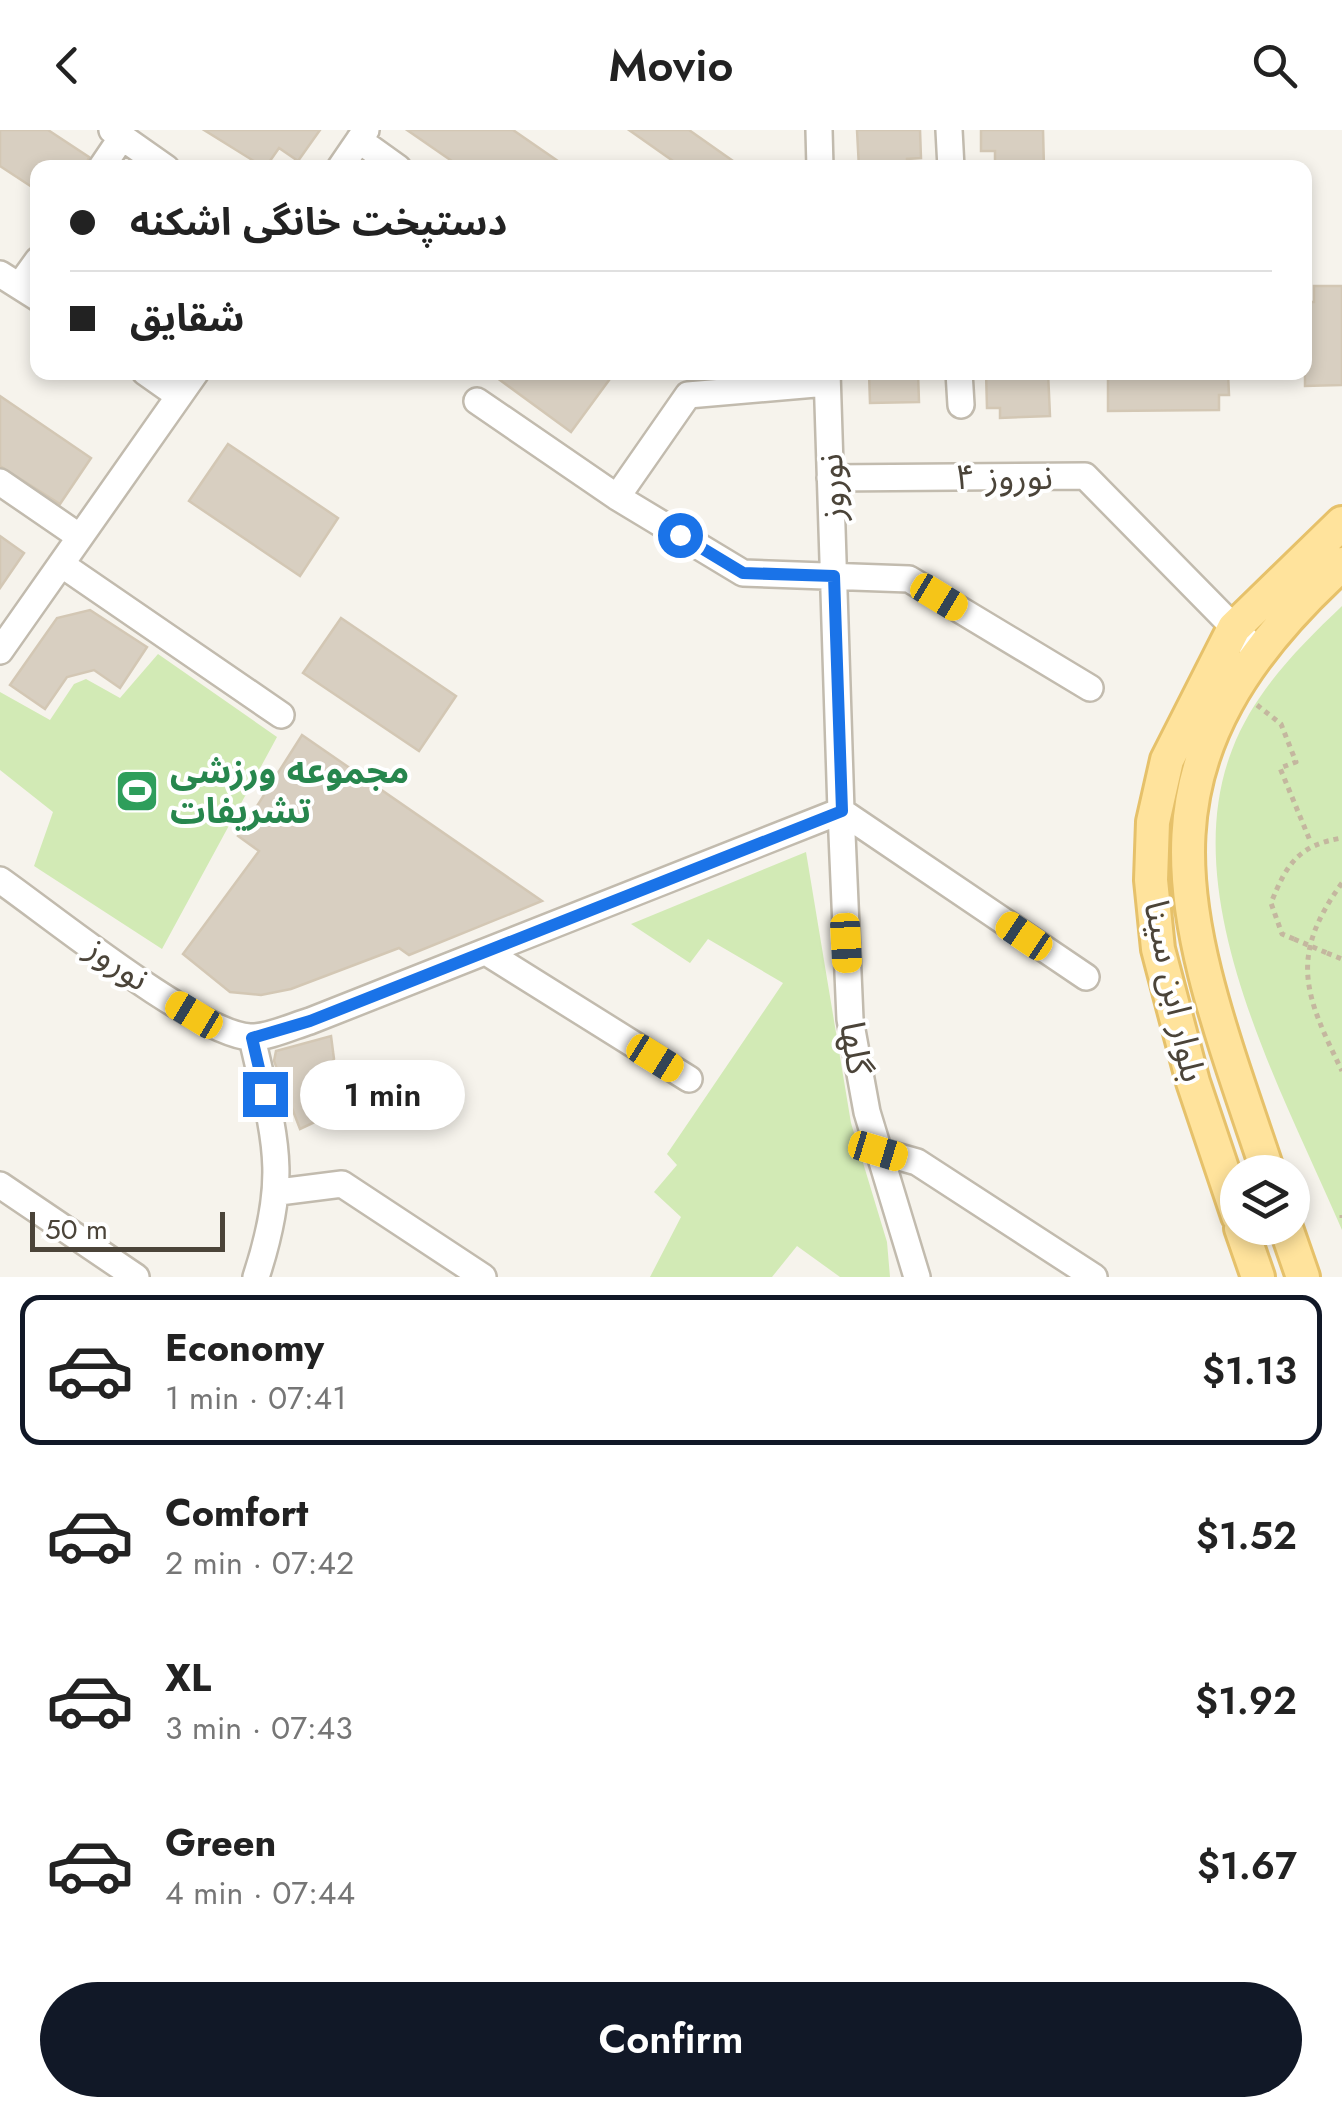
<!DOCTYPE html>
<meta charset="utf-8">
<style>
body{margin:0;font-family:Jost,"Noto Sans Arabic",sans-serif;background:#f6f6f6;color:#222;height:100vh;display:flex;flex-direction:column;font-size:38px;white-space:nowrap}
*{box-sizing:border-box;margin:0}
p{font-size:32px;color:#767676}
.icon{flex:none;width:55px;height:55px;fill:none;stroke:currentColor;stroke-width:2;stroke-linecap:round;stroke-linejoin:round}
.map{position:relative;height:1147px;overflow:hidden}
.drawer{display:flex;flex-direction:column;background:#fff;flex:1}
.drawer>*{flex:none}
.top-card{position:absolute;left:30px;top:30px;width:1282px;height:220px;border-radius:20px;box-shadow:0 5px 15px #0003;display:grid;align-content:center;height:220px;padding:0 40px;background:#fff}
.fabs{position:absolute;left:1220px;top:1025px;display:grid;gap:20px}
.fabs a{display:grid;place-items:center;width:90px;height:90px;border-radius:50%;background:#fff;box-shadow:0 5px 15px #0003;font-size:50px}
.scale{position:absolute;left:30px;bottom:25px;width:195px;box-sizing:border-box;padding-left:10px;border:5px solid #4b4439;border-top:0;font-size:28px;line-height:35px;white-space:nowrap;color:#4b4439;-webkit-text-stroke:8px #fff;paint-order:stroke}
.end{position:absolute;width:45px;height:45px;margin:-22px;border:12px solid #1a73e8;background:#fff;box-shadow:0 0 0 5px #fff}
.from{border-radius:50%}
.bubble{position:absolute;height:70px;border-radius:35px;background:#fff;box-shadow:0 5px 15px #0003;font-size:32px;font-weight:600;line-height:70px;text-align:center}
.car{position:absolute;width:30px;height:60px;margin:-30px -15px;border-radius:12px;box-shadow:0 0 8px 2px #0007;background:linear-gradient(#f5c518 24%,#345 0 40%,#f5c518 0 76%,#345 0 86%,#f5c518 0)}
.top-card b{display:flex;align-items:center;gap:35px;height:95px;font-size:38px}
.top-card b+b{border-top:2px solid #e0e0e0}
.top-card i{width:25px;height:25px;background:#222}
ul{padding:18px 0 0;list-style:none}
li{display:flex;align-items:center;gap:30px;height:150px;margin:0 20px 15px;padding:0 20px;border:5px solid transparent;border-radius:20px}
li div{flex:1}
li b{display:block;font-size:38px}
li em{font-style:normal;font-weight:600}
li.selected{border-color:#111827}
li>.icon{width:90px;height:90px;stroke-width:1.5}
.action{display:flex;gap:20px;margin-top:auto;padding:20px 40px}
.action a{flex:1;height:115px;border-radius:60px;background:#111827;color:#fff;font-size:40px;font-weight:600;line-height:115px;text-align:center}
header{display:flex;justify-content:space-between;align-items:center;height:130px;padding:0 40px;background:#fff;font-size:45px;font-weight:600}
.map>svg:first-child{display:block}
.green{fill:#d2eab5}
.building{fill:#d8cfc1;stroke:#d3c7b4;stroke-width:2.5}
.lines{fill:none;stroke-linecap:round;stroke-linejoin:round}
.minor-casing{stroke:#c2bbae;stroke-width:30}
.major-casing{stroke:#e6c16a;stroke-width:38}
.path{stroke:#c4b79f;stroke-width:5;stroke-dasharray:5 5;stroke-linecap:butt}
.minor{stroke:#fff;stroke-width:25}
.major{stroke:#ffe39c;stroke-width:32}
.path-bridge{stroke:#c4b79f;stroke-width:5;stroke-dasharray:5 5;stroke-linecap:butt}
.route{stroke:#1a73e8;stroke-width:12}
.labels{text-anchor:middle;stroke-width:8;stroke-linejoin:round;paint-order:stroke}
.street-label{font-size:35px;fill:#4b4439;stroke:#fff}
.leisure-label{font-size:35px;font-weight:bold;fill:#27864d;stroke:#fff;text-anchor:start}
</style>
<header><svg class="icon" aria-label="back" viewBox="0 0 24 24"><path d="M15 5l-7 7 7 7"/></svg>Movio<svg class="icon" aria-label="search" viewBox="0 0 24 24"><circle cx="10" cy="10" r="6"/><path d="M15 15l6 6"/></svg></header>
<div class="map">
<svg width="1342" height="1147" viewBox="0 0 1342 1147">
<rect width="100%" height="100%" fill="#f6f3ec"/>
<!-- green -->
<path class="green" d="M1342,476V1100C1284,964 1174,769 1232,620C1254,562 1298,518 1342,476Z
M158,524L277,607L162,819L34,736L53,682L0,640V562L50,590L74,554L86,549L120,568Z
M806,722L851,993L887,1112L890,1147H840L797,1116L772,1147H650L681,1087L654,1062L677,1035L667,1024L783,853L708,809L690,833L631,794Z"/>
<!-- building -->
<path class="building" d="M0,0H48L89,27L85,38H38V61L0,36Z
M204,0H320L298,31L279,18L265,38Z
M407,0H513L568,38H462Z
M629,0H689L743,38H683Z
M857,0H920L921,28L907,29V38H859Z
M981,0H1043L1044,38H995V21H981Z
M1314,156H1342V255L1305,256V172H1314Z
M489,242H615L571,302Z
M869,242H918L919,272L870,273Z
M986,242H1048L1050,286L1000,288V278H987Z
M1228,242L1229,265H1219V280L1108,281V244Z
M0,266L91,328L60,374L0,336Z
M228,314L338,388L300,446L189,371Z
M0,406L24,423L0,458Z
M90,480L147,517L120,558L94,540L67,547L45,579L10,555L57,488Z
M341,488L456,566L419,621L303,543Z
M302,605L542,771L409,825L399,818L291,859L261,865L230,862L183,824L259,721L238,706Z
M331,906L334,929L324,942L338,981L300,999L274,931L276,921Z"/>
<g class="lines">
<!-- minor casing -->
<g class="minor-casing">
<path id="minor" d="M112,0L166,38
M819,0L820,38
M949,0L951,38
M359,10L398,38
M101,38L122,7
M340,38L366,0
M0,144L38,168
M20,155L38,130
M145,242L179,266
M959,242L961,275
M477,271L617,367L688,265L827,253
M830,348L1085,346L1259,523
M0,352L80,407
M617,367L743,443L909,449L1090,558
M61,434L281,585
M0,521L196,242
M841,681L850,889L867,982L917,1147
M841,681L1086,847
M0,750C50,785 197,904 250,907C268,908 293,896 310,891L841,681L827,242
M486,822L689,949
M252,908C275,1009 290,1044 256,1147
M878,1021L917,1032L1094,1147
M0,1055L136,1147
M279,1062L342,1054L483,1147"/>
</g>
<!-- major casing -->
<g class="major-casing">
<path id="major" d="M1268,1042C1183,789 1115,640 1342,434
M1238,1086L1193,952L1158,819L1151,750L1153,692L1167,630L1234,498L1342,393
M1241,1098L1258,1147
M1286,1098L1303,1147"/>
</g>
<!-- path -->
<path class="path" d="M1257,575L1281,594L1296,632L1280,638L1311,713
M1342,753C1288,827 1305,865 1342,941
M1294,809L1282,804L1271,773C1287,733 1299,715 1342,708
M1327,823L1342,829
M1342,1085V1088"/>
<!-- minor -->
<use href="#minor" class="minor"/>
<!-- major -->
<use href="#major" class="major"/>
<!-- path-bridge -->
<path class="path-bridge" d="M1294,809L1327,823"/>
</g>
<g class="lines">
<!-- route -->
<path class="route" d="M265,964L252,908L310,891L842,681L834,446L743,443L680,405"/>
</g>
<!-- icons -->
<defs>
<g id="stadium-square" transform="scale(2.25)"><rect x="-9" y="-9" width="18" height="18" rx="4" fill="#2e9e5b" stroke="#fff"/><path d="M0-5a6.5 5 0 1 0 0 10a6.5 5 0 1 0 0-10ZM-3.5-1.8h7v3.6h-7Z" fill="#fff"/></g>
</defs>
<g fill-rule="evenodd">
<use href="#stadium-square" x="137" y="661"/>
</g>
<g class="labels">
<!-- street labels -->
<g class="street-label">
<text x="1004" y="359">نوروز ۴</text>
<text transform="translate(831 357) rotate(-92)" y="12">نوروز</text>
<text transform="translate(118 833) rotate(35)" y="12">نوروز</text>
<text transform="translate(1175 861) rotate(78)" y="12">بلوار ابن سینا</text>
<text transform="translate(856 918) rotate(81)" y="12">گلها</text>
</g>
<!-- leisure labels -->
<g class="leisure-label">
<text x="170" y="653">مجموعه ورزشی<tspan x="170" dy="40">تشریفات</tspan></text>
</g>
</g>
</svg>
<div class="fabs">
<a><svg class="icon" aria-label="layers" viewBox="0 0 24 24"><path d="M12 4l9 5-9 5-9-5zM3 14l9 5 9-5"/></svg></a>
</div>
<div class="scale">50 m</div>
<i class="end from" style="left:680px;top:405px"></i>
<i class="end" style="left:265px;top:964px"></i>
<div class="bubble" style="left:300px;top:930px;width:165px">1 min</div>
<i class="car" style="left:939px;top:467px;rotate:121deg"></i>
<i class="car" style="left:1024px;top:806px;rotate:304deg"></i>
<i class="car" style="left:846px;top:813px;rotate:177deg"></i>
<i class="car" style="left:194px;top:885px;rotate:301deg"></i>
<i class="car" style="left:655px;top:928px;rotate:122deg"></i>
<i class="car" style="left:878px;top:1021px;rotate:107deg"></i>
<div class="top-card">
<b><i class="from"></i>دستپخت خانگی اشکنه</b>
<b><i></i>شقایق</b>
</div>
</div>
<section class="drawer">
<ul>
<li class="selected"><svg class="icon" aria-label="car" viewBox="0 0 24 24"><path d="M5 17H2v-5l4-1 3-4h7l3 4 3 1v5h-3M9 17h6M6 11h13"/><circle cx="7" cy="17" r="2"/><circle cx="17" cy="17" r="2"/></svg><div><b>Economy</b><p>1 min · 07:41</p></div><em>$1.13</em></li>
<li><svg class="icon" aria-label="car" viewBox="0 0 24 24"><path d="M5 17H2v-5l4-1 3-4h7l3 4 3 1v5h-3M9 17h6M6 11h13"/><circle cx="7" cy="17" r="2"/><circle cx="17" cy="17" r="2"/></svg><div><b>Comfort</b><p>2 min · 07:42</p></div><em>$1.52</em></li>
<li><svg class="icon" aria-label="car" viewBox="0 0 24 24"><path d="M5 17H2v-5l4-1 3-4h7l3 4 3 1v5h-3M9 17h6M6 11h13"/><circle cx="7" cy="17" r="2"/><circle cx="17" cy="17" r="2"/></svg><div><b>XL</b><p>3 min · 07:43</p></div><em>$1.92</em></li>
<li><svg class="icon" aria-label="car" viewBox="0 0 24 24"><path d="M5 17H2v-5l4-1 3-4h7l3 4 3 1v5h-3M9 17h6M6 11h13"/><circle cx="7" cy="17" r="2"/><circle cx="17" cy="17" r="2"/></svg><div><b>Green</b><p>4 min · 07:44</p></div><em>$1.67</em></li>
</ul>
<div class="action"><a>Confirm</a></div>
</section>
